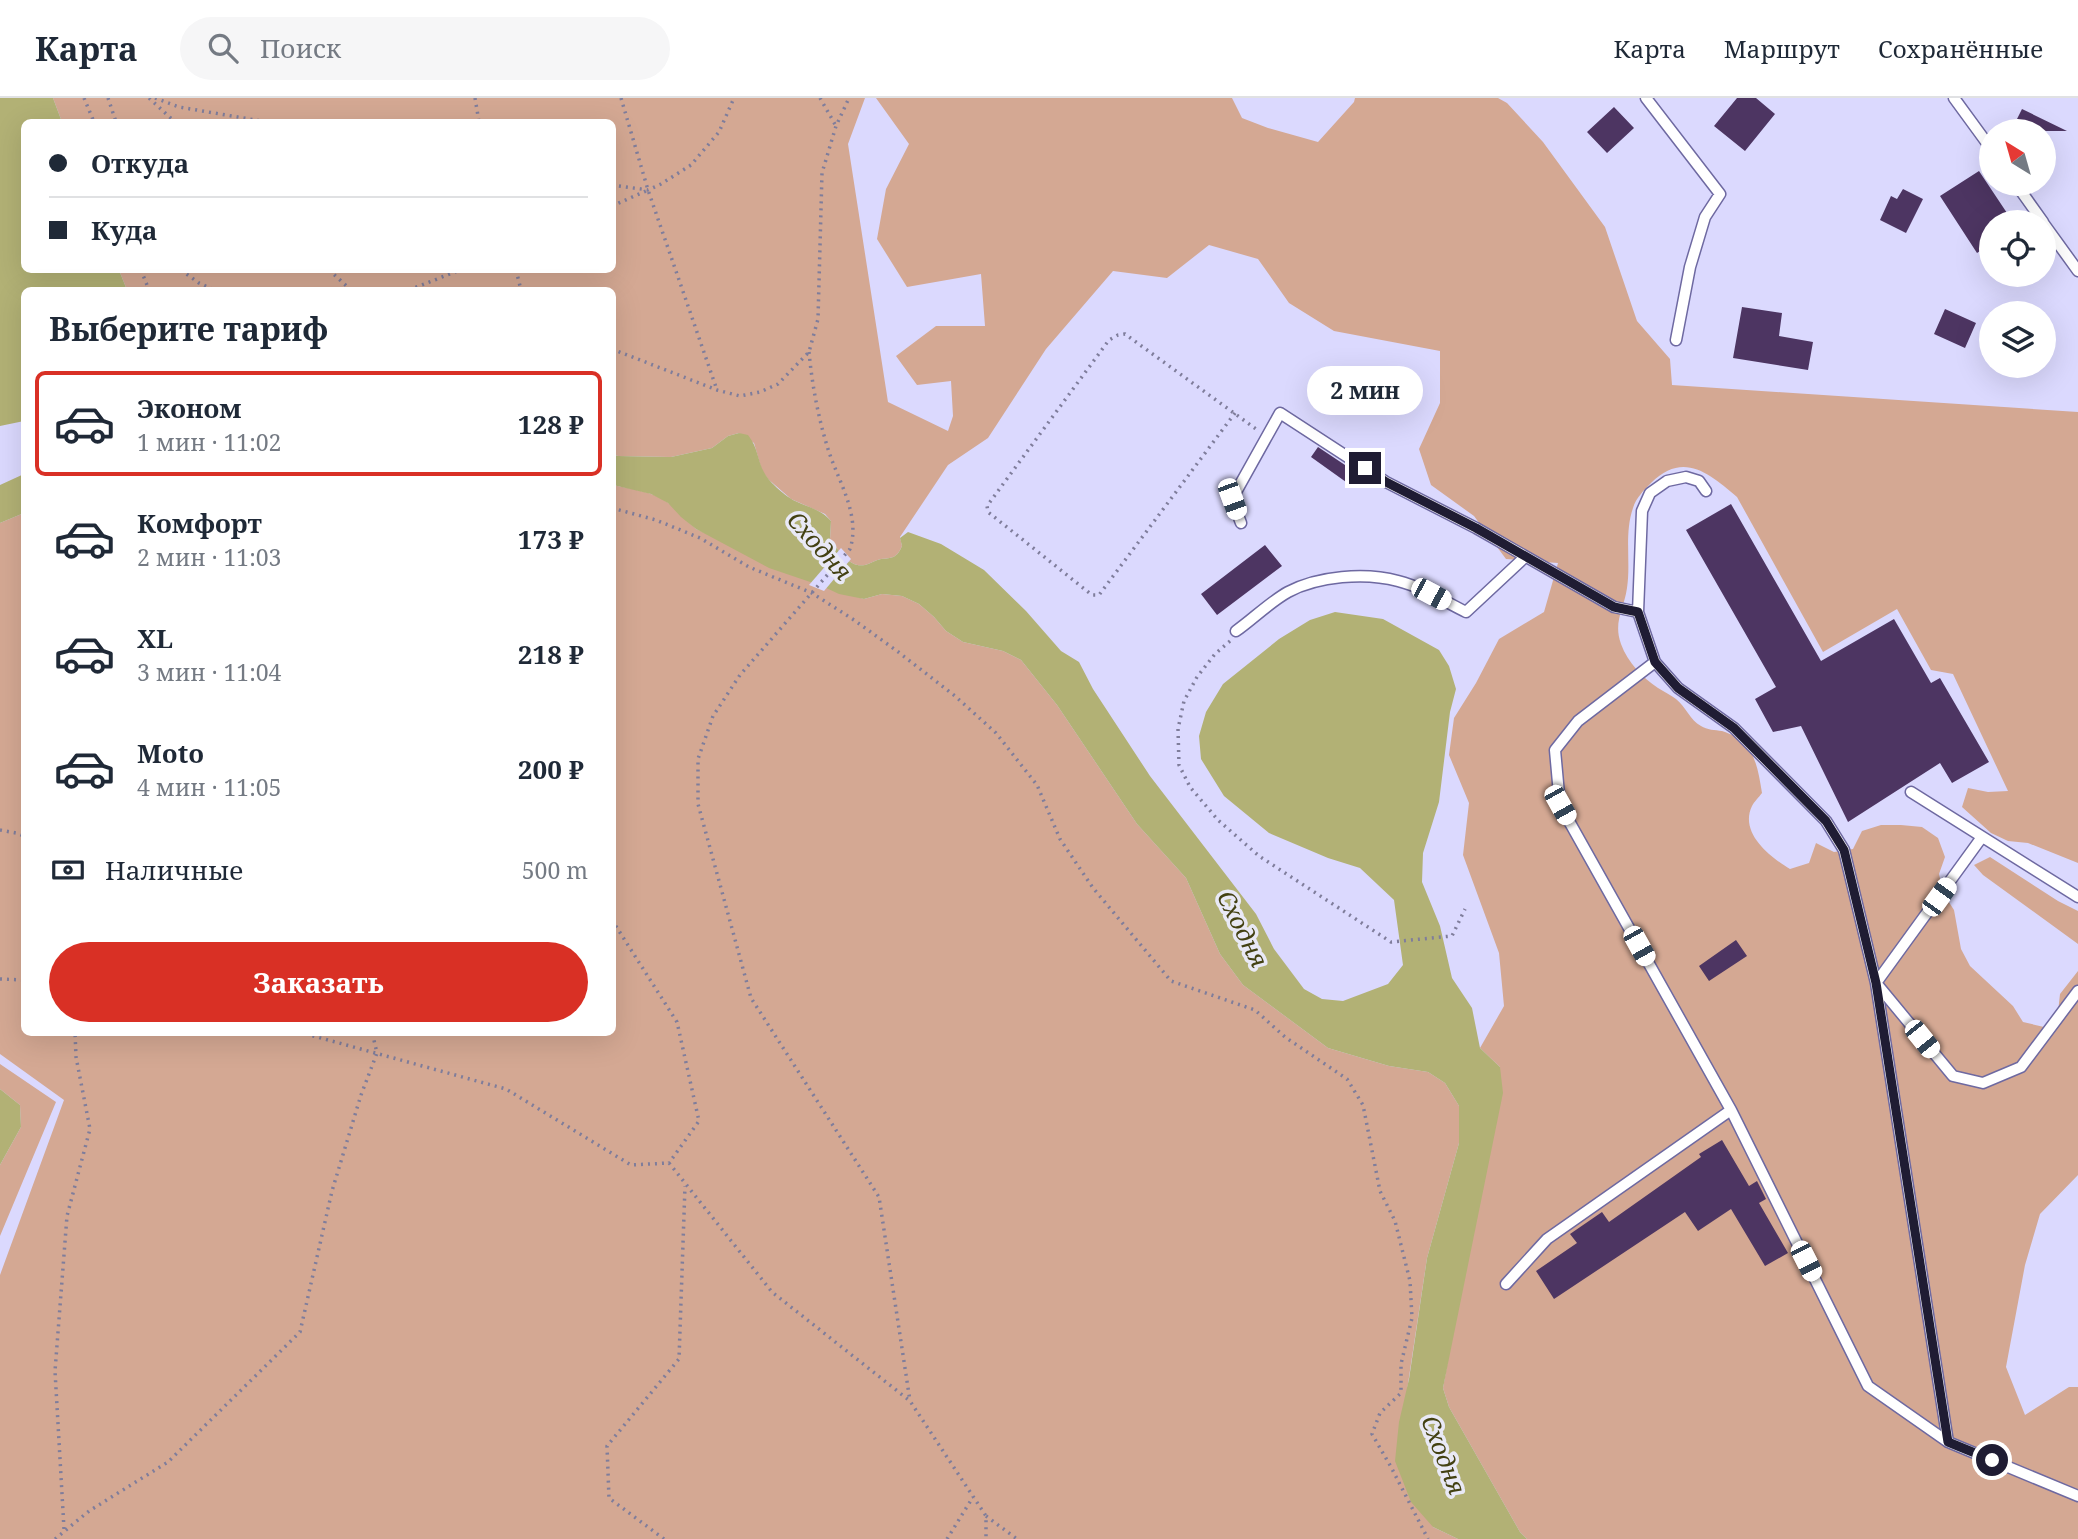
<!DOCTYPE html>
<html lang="ru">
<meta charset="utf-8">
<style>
body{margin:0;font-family:"Noto Serif",serif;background:#f6f6f7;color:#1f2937;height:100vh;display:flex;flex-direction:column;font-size:26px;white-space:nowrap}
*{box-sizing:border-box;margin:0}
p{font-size:23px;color:#747a83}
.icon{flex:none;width:38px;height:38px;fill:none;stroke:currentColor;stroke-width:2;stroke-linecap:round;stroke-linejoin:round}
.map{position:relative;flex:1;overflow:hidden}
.side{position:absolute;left:21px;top:189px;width:595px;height:749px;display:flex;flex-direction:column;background:#fff;border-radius:10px;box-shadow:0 7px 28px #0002}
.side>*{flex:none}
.guide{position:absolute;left:21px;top:21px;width:595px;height:154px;border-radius:10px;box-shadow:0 7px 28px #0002;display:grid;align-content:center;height:154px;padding:0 28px;background:#fff}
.needle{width:46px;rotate:323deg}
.buttons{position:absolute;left:1979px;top:21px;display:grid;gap:14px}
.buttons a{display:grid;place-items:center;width:77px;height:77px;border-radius:50%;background:#fff;box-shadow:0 7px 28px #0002;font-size:35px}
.end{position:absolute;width:32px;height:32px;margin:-16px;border:9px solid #1f1c33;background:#fff;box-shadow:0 0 0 4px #fff}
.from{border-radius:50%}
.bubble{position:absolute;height:49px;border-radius:24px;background:#fff;box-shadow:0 7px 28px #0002;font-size:23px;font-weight:700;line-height:49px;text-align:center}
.car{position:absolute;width:21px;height:42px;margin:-21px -10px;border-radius:9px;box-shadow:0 0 5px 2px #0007;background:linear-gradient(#fff 24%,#345 0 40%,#fff 0 76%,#345 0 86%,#fff 0)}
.guide b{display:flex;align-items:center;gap:24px;height:66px;font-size:26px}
.guide b+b{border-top:2px solid #e0e1e3}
.guide i{width:18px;height:18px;background:#1f2937}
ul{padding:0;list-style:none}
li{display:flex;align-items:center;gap:21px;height:105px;margin:0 14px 10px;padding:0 14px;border:4px solid transparent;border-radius:10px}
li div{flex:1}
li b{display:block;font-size:26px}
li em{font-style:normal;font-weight:700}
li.on{border-color:#d93025}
li>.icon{width:63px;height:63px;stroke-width:1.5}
h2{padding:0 28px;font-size:32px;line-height:84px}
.pay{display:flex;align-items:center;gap:18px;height:77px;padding:0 28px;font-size:26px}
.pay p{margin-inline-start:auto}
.cta{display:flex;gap:14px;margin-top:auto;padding:14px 28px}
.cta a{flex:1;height:80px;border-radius:42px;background:#d93025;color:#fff;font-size:28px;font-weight:700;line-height:80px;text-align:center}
header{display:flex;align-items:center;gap:42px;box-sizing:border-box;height:98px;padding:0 35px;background:#fff;border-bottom:2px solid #e0e1e3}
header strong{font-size:33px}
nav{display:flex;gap:38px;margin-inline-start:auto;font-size:24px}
.search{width:490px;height:63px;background:#f6f6f7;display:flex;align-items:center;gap:18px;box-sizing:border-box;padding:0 24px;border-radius:38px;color:#747a83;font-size:26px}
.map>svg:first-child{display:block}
.green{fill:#d4a893}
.water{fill:#b2b175}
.pier{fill:#dbd9fe}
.building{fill:#4d3562}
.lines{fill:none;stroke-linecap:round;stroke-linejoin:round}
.lane-casing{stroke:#6e69a1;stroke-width:13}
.path{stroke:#7f7d9b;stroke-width:3.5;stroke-dasharray:2 5;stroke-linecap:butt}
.lane{stroke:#fff;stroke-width:10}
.route{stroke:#1f1c33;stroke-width:9}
.labels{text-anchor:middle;stroke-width:7;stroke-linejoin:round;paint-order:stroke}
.water-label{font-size:24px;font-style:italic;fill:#434112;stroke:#e9e9f6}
</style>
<header>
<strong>Карта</strong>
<div class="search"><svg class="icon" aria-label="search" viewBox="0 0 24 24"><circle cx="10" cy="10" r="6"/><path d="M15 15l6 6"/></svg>Поиск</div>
<nav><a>Карта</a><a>Маршрут</a><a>Сохранённые</a></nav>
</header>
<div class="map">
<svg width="2078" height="1441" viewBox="0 0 2078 1441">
<rect width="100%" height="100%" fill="#dbd9fe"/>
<!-- green -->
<path class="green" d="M53,0H865L848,46L888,304L948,333L953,318L951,283L917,287L896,258L936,228H985L981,176L907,189L877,141L886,91L909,46L876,0H1232L1242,20L1268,30L1318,44L1354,4L1355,0H1498L1507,5L1543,44L1605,129L1637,223L1670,261L1672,287L2078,314V765L2028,745L2008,743L1991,735L1962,709L1968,690L1988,694L2008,693L1953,576L1931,572L1897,511L1823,554L1737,399C1709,375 1683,353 1651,385C1644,392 1636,400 1633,410C1624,436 1631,464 1627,490C1624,511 1613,524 1621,546C1628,565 1642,579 1658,590C1664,594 1671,597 1676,601C1686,609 1690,622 1701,628C1707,632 1715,632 1722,633C1754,643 1757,665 1762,695C1759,699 1754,704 1752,708C1739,735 1770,759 1790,771L1809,765L1816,745L1834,754L1853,751L1862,733L1881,727H1901L1922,729L1938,740L1945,759L1939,776L1943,795L1954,812L1961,851L1970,868L2013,908L2023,924L2044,929L2058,914L2060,896L2078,873V1077L2040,1116L2025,1167L2006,1269L2025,1317L2069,1289H2078V1441H1527L1520,1434L1449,1309L1443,1290L1500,969L1480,950L1504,908L1499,855L1463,757L1469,705L1449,657L1454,620L1476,585L1499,541L1544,514L1558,465L1506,461L1474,418L1431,387L1419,351L1440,305V253L1334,233L1289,205L1258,161L1209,147L1167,180L1113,173L1046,251L988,340L948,367L900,439L902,448C897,460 892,460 881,461C875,462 870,466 865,467C849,470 840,453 830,442L831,423L825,416L791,401L768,381L762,373L754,345L739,335L728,338L712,350L671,359L618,358L613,356L612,192H127L119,172H612V24H62Z
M613,387C631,391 651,393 667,404C677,411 686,423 696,431L822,488L864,501L882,496L902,498L919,506L934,519L946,533L963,544L1003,553L1021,562L1057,607L1137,726L1186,780L1220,856L1243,887L1328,950L1389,968L1428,974L1445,985L1459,1008V1045L1427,1160L1406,1299L1433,1429L1458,1441H0V1177L64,1002L0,956V425L24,415V934H612Z
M1990,759L2058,803L2078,813V846L1983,777L1974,767Z
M0,966L56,1004L0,1138V1067L21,1029L20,1007L0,991Z"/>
<!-- water -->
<path class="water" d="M0,0H53L62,24H24V172H119L127,192H24V323L0,328Z
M739,335L748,337C761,353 756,369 772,385C778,391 786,398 793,402C807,409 821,411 831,423L830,442C840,453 849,470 865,467C870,466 875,462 881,461C892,460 897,460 902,448L900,440L908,434L941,446L984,472L1026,513L1061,553L1079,564L1093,591L1150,678L1256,816L1274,851L1304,891L1322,901L1343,903L1388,886L1403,867L1394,802L1360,770L1328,760L1269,735L1224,698L1201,661L1199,638L1206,614L1223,586L1279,541L1310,522L1335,514L1383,521L1439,552L1449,568L1456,591L1450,614L1439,704L1423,755L1422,784L1440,828L1452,880L1472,910L1480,950L1500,969L1503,995L1443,1290L1449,1309L1520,1434L1527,1441H1458L1433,1429L1411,1404L1395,1363L1399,1324L1409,1281L1427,1160L1459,1045V1008L1445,985L1428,974L1389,968L1328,950L1243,887L1220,856L1186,780L1137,726L1057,607L1021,562L1003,553L963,544L946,533L934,519L919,506L902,498L882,496L864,501L839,496L822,488L769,470L696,431L681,419L668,405L651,396L613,387L612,356L618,358L671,359L712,350L728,338Z
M24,376V415L0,425V387Z
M0,991L20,1007L21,1029L0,1067Z"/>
<!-- pier -->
<path class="pier" d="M841,450L851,461L824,493L809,487Z"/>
<!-- building -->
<path class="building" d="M1737,0H1756L1775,16L1745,53L1714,28Z
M1614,9L1634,30L1607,55L1587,34Z
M2022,11L2067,33H2011Z
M1979,73L2013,124H1992V145L1977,155L1940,98Z
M1903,91L1923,101L1906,135L1880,122L1891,98L1897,101Z
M1742,209L1782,215L1779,238L1813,244L1808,272L1733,260Z
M1945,211L1976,225L1965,250L1934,236Z
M1318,349L1354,373L1346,384L1311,359Z
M1731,406L1821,563L1894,521L1931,585L1940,580L1989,664L1952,685L1940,665L1848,724L1801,628L1773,634L1755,601L1776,589L1686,432Z
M1265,447L1282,468L1217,517L1201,496Z
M1736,842L1747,858L1709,883L1699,868Z
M1722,1042L1749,1088L1757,1083L1766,1101L1759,1105L1788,1155L1765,1168L1731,1111L1698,1133L1685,1114L1554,1201L1536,1173L1577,1145L1570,1136L1602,1114L1609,1124L1701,1059L1699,1056Z"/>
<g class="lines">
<!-- lane casing -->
<g class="lane-casing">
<path id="lane" d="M1646,0L1720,96L1705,119L1690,169L1676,242
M1954,0L1992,52
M2016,86L2043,124
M2044,126L2078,173
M1706,393L1699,383L1686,379L1667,383L1650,395L1642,413L1638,514L1655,564L1678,590L1734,630L1826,723L1844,752L1876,885L1948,1344L2078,1398
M1241,425L1232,401L1280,315L1386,384L1476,430L1614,509L1638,514
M1236,533C1253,521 1270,504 1288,494C1318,478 1365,474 1398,483C1422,489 1444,503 1466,514L1525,459
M1655,564L1578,623L1555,652L1560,707L1731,1012L1868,1288L1948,1344
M1911,694L2078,799
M1982,739L1876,885L1953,978L1983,985L2021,969L2078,893
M1506,1186L1547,1141L1731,1012"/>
</g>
<!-- path -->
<path class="path" d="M84,0L94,24
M108,0L116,24
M149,0L175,24
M155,0L179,9L267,24
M475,0L479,24
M621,0L648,92L717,292
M820,0L836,28
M612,87L648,92L661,86L691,67L719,34L734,0
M612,108L646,93
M141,172L149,192
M181,172L199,185L214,192
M329,172L351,192
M516,172L521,192
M409,192L460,172
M612,251L717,292L740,298L760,294L778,286L809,254L818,221L822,75L836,28L849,0
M809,254C812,286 818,319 828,351C838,383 861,417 850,451L740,577L713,618L698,661V706L751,900L879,1099L910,1303
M1235,315L1099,497H1092L988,414L987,408L1109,242L1118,237L1125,236L1256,331
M612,410L656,422L700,440L749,469L812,495L854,522L897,553L955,598L996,635L1037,687L1060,741L1093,790L1171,883L1255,912L1285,939L1347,981L1363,1007L1380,1093L1395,1123L1410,1183L1412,1220L1401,1266V1295L1380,1315L1372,1336L1391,1369L1428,1441
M1230,543L1215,556L1197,579L1184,603L1178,631L1179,667L1190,689L1218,722L1259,758L1391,844L1452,838L1465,811
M0,732L16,735L24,738
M612,822L677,924L699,1023L669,1065
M0,881L24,882
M299,934L506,991L631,1067L669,1065L772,1194L910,1303L986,1418V1441
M986,1418L1017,1441
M64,1431L55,1273L67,1118L90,1031L76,959L75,934
M55,1441L89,1413L168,1364L300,1234L332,1093L361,997L377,955L372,934
M664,1441L609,1400L607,1348L679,1261L685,1088
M947,1441L973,1399"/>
<!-- lane -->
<use href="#lane" class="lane"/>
</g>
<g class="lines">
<!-- route -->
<path class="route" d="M1365,370L1386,384L1476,430L1614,509L1638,514L1655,564L1678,590L1734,630L1826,723L1844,752L1876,885L1948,1344L1992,1362"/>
</g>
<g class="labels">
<!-- water labels -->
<g class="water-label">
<text transform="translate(819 448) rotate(48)" y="8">Сходня</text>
<text transform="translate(1242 831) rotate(63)" y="8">Сходня</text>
<text transform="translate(1443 1357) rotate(69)" y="8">Сходня</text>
</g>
</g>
</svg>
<div class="buttons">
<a><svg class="needle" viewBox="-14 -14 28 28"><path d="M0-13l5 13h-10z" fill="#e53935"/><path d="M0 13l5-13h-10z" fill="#747a83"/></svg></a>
<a><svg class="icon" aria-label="locate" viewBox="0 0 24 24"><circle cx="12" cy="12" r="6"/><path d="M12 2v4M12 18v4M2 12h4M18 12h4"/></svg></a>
<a><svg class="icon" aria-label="layers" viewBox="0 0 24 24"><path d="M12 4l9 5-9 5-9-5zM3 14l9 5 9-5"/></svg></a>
</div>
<i class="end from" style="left:1992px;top:1362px"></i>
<i class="end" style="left:1365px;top:370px"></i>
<div class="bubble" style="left:1307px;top:268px;width:116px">2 мин</div>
<i class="car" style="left:1232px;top:401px;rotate:160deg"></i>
<i class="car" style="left:1431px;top:496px;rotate:118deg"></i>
<i class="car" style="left:1560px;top:707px;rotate:151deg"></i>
<i class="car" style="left:1939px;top:799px;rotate:36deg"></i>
<i class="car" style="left:1639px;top:848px;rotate:151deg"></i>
<i class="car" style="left:1922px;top:941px;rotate:141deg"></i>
<i class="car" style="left:1806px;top:1163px;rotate:153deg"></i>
<div class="guide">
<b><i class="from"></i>Откуда</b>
<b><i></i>Куда</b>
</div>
<section class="side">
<h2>Выберите тариф</h2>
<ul>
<li class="on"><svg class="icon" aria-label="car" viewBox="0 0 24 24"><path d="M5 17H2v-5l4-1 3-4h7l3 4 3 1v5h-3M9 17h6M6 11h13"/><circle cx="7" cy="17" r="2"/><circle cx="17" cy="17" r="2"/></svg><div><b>Эконом</b><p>1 мин · 11:02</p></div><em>128 ₽</em></li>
<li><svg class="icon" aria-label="car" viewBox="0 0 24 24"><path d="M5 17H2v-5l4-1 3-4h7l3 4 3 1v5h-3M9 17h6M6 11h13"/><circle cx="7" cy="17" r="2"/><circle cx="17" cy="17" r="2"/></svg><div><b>Комфорт</b><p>2 мин · 11:03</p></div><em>173 ₽</em></li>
<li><svg class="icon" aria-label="car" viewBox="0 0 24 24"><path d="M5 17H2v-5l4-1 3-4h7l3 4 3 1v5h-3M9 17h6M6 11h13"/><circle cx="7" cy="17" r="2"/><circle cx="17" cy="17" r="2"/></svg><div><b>XL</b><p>3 мин · 11:04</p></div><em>218 ₽</em></li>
<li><svg class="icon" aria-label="car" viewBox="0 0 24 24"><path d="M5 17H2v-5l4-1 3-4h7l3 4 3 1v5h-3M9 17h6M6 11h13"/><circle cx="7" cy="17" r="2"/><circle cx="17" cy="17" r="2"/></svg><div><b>Moto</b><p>4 мин · 11:05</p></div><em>200 ₽</em></li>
</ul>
<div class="pay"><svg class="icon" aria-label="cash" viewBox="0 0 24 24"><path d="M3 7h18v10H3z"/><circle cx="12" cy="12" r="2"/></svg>Наличные<p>500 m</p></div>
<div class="cta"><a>Заказать</a></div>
</section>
</div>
